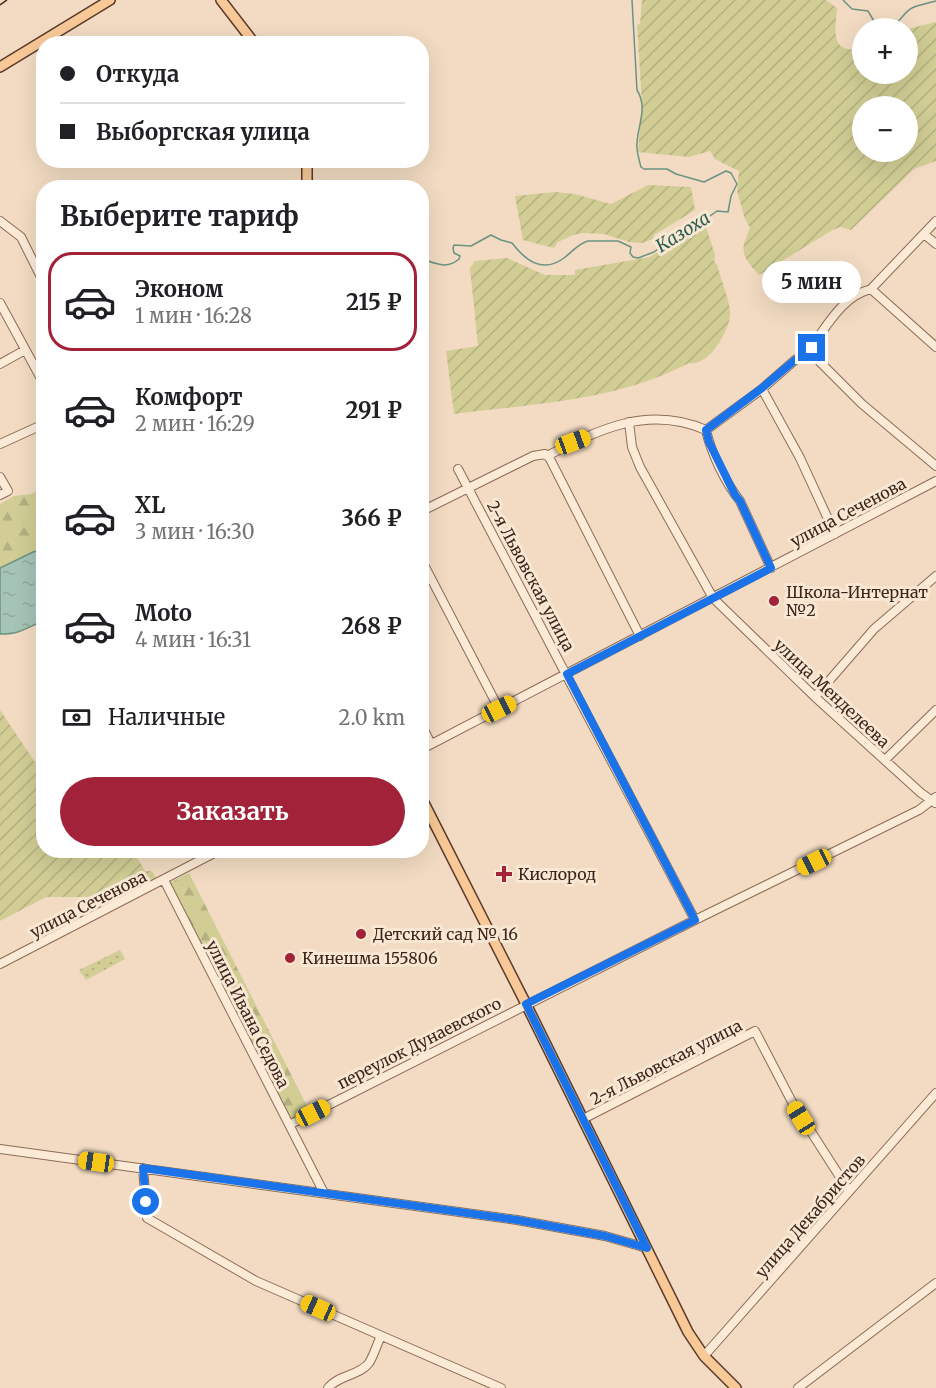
<!DOCTYPE html>
<html lang="ru">
<meta charset="utf-8">
<style>
body{margin:0;font-family:Merriweather,serif;background:#f6f6f6;color:#202124;height:100vh;display:flex;flex-direction:column;font-size:22px;white-space:nowrap}
*{box-sizing:border-box;margin:0}
p{font-size:20px;color:#757577}
.icon{flex:none;width:33px;height:33px;fill:none;stroke:currentColor;stroke-width:2;stroke-linecap:round;stroke-linejoin:round}
.map{position:relative;flex:1;overflow:hidden}
.details{position:absolute;left:36px;top:180px;width:393px;height:678px;display:flex;flex-direction:column;background:#fff;border-radius:24px;box-shadow:0 6px 24px #0002}
.details>*{flex:none}
.guide{position:absolute;left:36px;top:36px;width:393px;height:132px;border-radius:24px;box-shadow:0 6px 24px #0002;display:grid;align-content:center;height:132px;padding:0 24px;background:#fff}
.controls{position:absolute;left:852px;top:18px;display:grid;gap:12px}
.controls a{display:grid;place-items:center;width:66px;height:66px;border-radius:50%;background:#fff;box-shadow:0 6px 24px #0002;font-size:30px}
.end{position:absolute;width:27px;height:27px;margin:-14px;border:8px solid #1a73e8;background:#fff;box-shadow:0 0 0 3px #fff}
.from{border-radius:50%}
.bubble{position:absolute;height:42px;border-radius:21px;background:#fff;box-shadow:0 6px 24px #0002;font-size:20px;font-weight:700;line-height:42px;text-align:center}
.car{position:absolute;width:18px;height:36px;margin:-18px -9px;border-radius:8px;box-shadow:0 0 4px 2px #0007;background:linear-gradient(#f5c518 24%,#345 0 40%,#f5c518 0 76%,#345 0 86%,#f5c518 0)}
.guide b{display:flex;align-items:center;gap:21px;height:57px;font-size:22px}
.guide b+b{border-top:2px solid #e0e0e0}
.guide i{width:15px;height:15px;background:#202124}
ul{padding:0;list-style:none}
li{display:flex;align-items:center;gap:18px;height:99px;margin:0 12px 9px;padding:0 12px;border:3px solid transparent;border-radius:24px}
li div{flex:1}
li b{display:block;font-size:22px}
li em{font-style:normal;font-weight:700}
li.on{border-color:#a12239}
li>.icon{width:54px;height:54px;stroke-width:1.5}
h2{padding:0 24px;font-size:27px;line-height:72px}
.pay{display:flex;align-items:center;gap:15px;height:66px;padding:0 24px;font-size:22px}
.pay p{margin-inline-start:auto}
.button{display:flex;gap:12px;margin-top:auto;padding:12px 24px}
.button a{flex:1;height:69px;border-radius:36px;background:#a12239;color:#fff;font-size:24px;font-weight:700;line-height:69px;text-align:center}
.map>svg:first-child{display:block}
.forest{fill:url(#forest-firs)}
.park{fill:url(#park-dots)}
.garden{fill:url(#garden-furrows);fill-rule:evenodd}
.water{fill:url(#water-ripples);stroke:#6b9382;stroke-width:1.5}
.lines{fill:none;stroke-linecap:round;stroke-linejoin:round}
.stream{stroke:#6b9382;stroke-width:1.5}
.minor-casing{stroke:#8d6b57;stroke-width:10}
.major-casing{stroke:#5a3a2c;stroke-width:12}
.minor{stroke:#fbead6;stroke-width:8}
.major{stroke:#f8c997;stroke-width:9}
.rail{stroke:#3c261d;stroke-width:1.5;stroke-dasharray:10 10;stroke-linecap:butt}
.route{stroke:#1a73e8;stroke-width:8}
.poi-dot{fill:#a12239;stroke:#f8e7d2;stroke-width:2}
.labels{text-anchor:middle;stroke-width:6;stroke-linejoin:round;paint-order:stroke}
.street-label{font-size:16px;fill:#3c261d;stroke:#f8e7d2}
.poi-label{font-size:16px;fill:#3c261d;stroke:#f8e7d2;text-anchor:start}
.water-label{font-size:18px;font-style:italic;fill:#2b5d51;stroke:#f8e7d2}
</style>
<div class="map">
<svg width="936" height="1388" viewBox="0 0 936 1388">
<defs>
<pattern id="forest-firs" width="22" height="20" patternUnits="userSpaceOnUse" patternTransform="scale(1.5)"><rect width="22" height="20" fill="#d1cd95"/><path d="M5 1l3.5 6h-7zM16 11l3.5 6h-7z" fill="#b4b080"/></pattern>
<pattern id="park-dots" width="8" height="8" patternUnits="userSpaceOnUse" patternTransform="scale(1.5)"><rect width="8" height="8" fill="#d1cd95"/><path d="M2 2h.1M6 6h.1" fill="none" stroke="#b4b080" stroke-width="1.8" stroke-linecap="round"/></pattern>
<pattern id="garden-furrows" width="10" height="10" patternUnits="userSpaceOnUse" patternTransform="scale(1.5)"><rect width="10" height="10" fill="#d1cd95"/><path d="M-1 1l2-2M0 10L10 0M9 11l2-2" fill="none" stroke="#b4b080"/></pattern>
<pattern id="water-ripples" width="26" height="14" patternUnits="userSpaceOnUse" patternTransform="scale(1.5)"><rect width="26" height="14" fill="#a5c4b5"/><path d="M2 4q2-2 4 0t4 0M15 11q2-2 4 0t4 0" fill="none" stroke="#8fa89b"/></pattern>
</defs>
<rect width="100%" height="100%" fill="#f2dbc2"/>
<!-- forest -->
<path class="forest" d="M43,488V549L33,552L0,568V504L14,496L31,494Z
M189,873L310,1112L291,1121L169,883Z"/>
<!-- park -->
<path class="park" d="M120,950L125,959L86,980L79,970Z"/>
<!-- garden -->
<path class="garden" d="M642,0H826L837,8C835,32 830,54 862,49V74H908V29L936,22V161L914,169L851,230L840,227L831,231L759,275C742,256 739,252 750,228L745,219L737,191L739,171L715,159L710,151L689,157L638,152L642,103L637,25L640,24ZM862,106H908V152H862Z
M648,185L691,187L695,210L654,235L653,239L642,243L629,242L604,234L583,233L573,235L558,242L554,248L523,240L515,196L555,192L575,194L611,204Z
M706,227L715,255L714,261L717,265C720,276 732,307 730,316C728,333 708,367 689,363C617,401 533,404 454,414L446,351L478,346L470,268L475,261L507,258L545,275H575V270L650,257L673,242Z
M0,710L35,762L43,763L44,850L133,851L145,871H151L158,880L123,897H46L0,921Z"/>
<!-- water -->
<path class="water" d="M43,549L42,623L39,626L36,624C21,631 17,634 0,634V568L33,552Z"/>
<g class="lines">
<!-- stream -->
<path class="stream" d="M843,0L852,9L868,11L875,23C897,35 899,15 912,8C919,5 929,3 936,1
M422,259C435,263 447,270 459,259L460,256L454,253L453,248L454,245L471,246L491,235L501,240L512,243C525,260 542,274 564,258C572,252 579,243 588,241H618L631,247L630,253L633,257L638,258L654,252L694,222L703,221L717,211L728,212L731,196L737,184L731,173L726,171L704,182L676,174L667,169H644L641,167C639,159 636,151 637,143C638,124 648,108 637,90L632,0"/>
<!-- minor casing -->
<g class="minor-casing">
<path id="minor" d="M0,221L21,237L44,283
M924,234L936,244
M871,289L936,347
M0,303L44,384
M812,354V348L814,343C830,321 844,296 871,289L936,221
M812,354L862,404L936,466
M0,364L25,350
M762,389L800,458L835,534
M629,422L632,447L640,467L713,598L815,697L921,793L935,803
M706,430C711,453 725,482 740,501L771,568
M706,430L762,389L795,360L805,354H812
M0,444L44,424
M547,456C600,429 648,405 706,430
M458,469L695,920
M0,477L8,491L0,495
M422,511L533,456L545,454L549,457L640,636
M422,561L499,709
M815,697L874,629L936,576
M422,726L431,744
M422,749L936,481
M885,760L936,710
M164,880L324,1193
M0,964L220,850
M583,1119L755,1031L792,1102L849,1191
M293,1123L695,920L919,810L936,797
M0,1149L517,1220L605,1236L647,1248
M143,1168L147,1218L256,1281L501,1388
M704,1356L936,1093
M328,1388C338,1375 359,1376 369,1363C374,1355 377,1344 381,1336
M798,1388L936,1283"/>
</g>
<!-- major casing -->
<g class="major-casing">
<path id="major" d="M221,0L255,44
M0,67L110,0
M307,160V188
M422,799L526,1004L688,1332L704,1356L736,1388"/>
</g>
<!-- minor -->
<use href="#minor" class="minor"/>
<!-- major -->
<use href="#major" class="major"/>
<!-- rail -->
<path class="rail" d="M0,5L7,0"/>
</g>
<g class="lines">
<!-- route -->
<path class="route" d="M146,1202L143,1168L517,1220L605,1236L647,1248L526,1004L695,920L567,674L771,568L740,501L735,495L709,442L706,430L762,388L795,360L805,354H812V348"/>
</g>
<!-- markers -->
<g class="poi-dot">
<circle cx="774" cy="601" r="6"/>
<path d="M501 865h6v6h6v6h-6v6h-6v-6h-6v-6h6z"/>
<circle cx="361" cy="934" r="6"/>
<circle cx="290" cy="958" r="6"/>
</g>
<g class="labels">
<!-- street labels -->
<g class="street-label">
<text transform="translate(848 512) rotate(-28)" y="6">улица Сеченова</text>
<text transform="translate(531 576) rotate(62)" y="6">2-я Львовская улица</text>
<text transform="translate(832 693) rotate(43)" y="6">улица Менделеева</text>
<text transform="translate(88 904) rotate(-27)" y="6">улица Сеченова</text>
<text transform="translate(248 1014) rotate(63)" y="6">улица Ивана Седова</text>
<text transform="translate(419 1043) rotate(-27)" y="6">переулок Дунаевского</text>
<text transform="translate(666 1062) rotate(-27)" y="6">2-я Львовская улица</text>
<text transform="translate(810 1216) rotate(-49)" y="6">улица Декабристов</text>
</g>
<!-- poi labels -->
<g class="poi-label">
<text x="786" y="598">Школа-Интернат<tspan x="786" dy="18">№2</tspan></text>
<text x="518" y="880">Кислород</text>
<text x="373" y="940">Детский сад № 16</text>
<text x="302" y="964">Кинешма 155806</text>
</g>
<!-- water labels -->
<g class="water-label">
<text transform="translate(683 232) rotate(-32)" y="6">Казоха</text>
</g>
</g>
</svg>
<div class="controls">
<a>+</a>
<a>−</a>
</div>
<i class="end from" style="left:146px;top:1202px"></i>
<i class="end" style="left:812px;top:348px"></i>
<div class="bubble" style="left:762px;top:261px;width:99px">5 мин</div>
<i class="car" style="left:573px;top:442px;rotate:70deg"></i>
<i class="car" style="left:499px;top:709px;rotate:63deg"></i>
<i class="car" style="left:814px;top:862px;rotate:244deg"></i>
<i class="car" style="left:313px;top:1113px;rotate:63deg"></i>
<i class="car" style="left:801px;top:1118px;rotate:328deg"></i>
<i class="car" style="left:96px;top:1162px;rotate:278deg"></i>
<i class="car" style="left:318px;top:1308px;rotate:294deg"></i>
<div class="guide">
<b><i class="from"></i>Откуда</b>
<b><i></i>Выборгская улица</b>
</div>
<section class="details">
<h2>Выберите тариф</h2>
<ul>
<li class="on"><svg class="icon" aria-label="car" viewBox="0 0 24 24"><path d="M5 17H2v-5l4-1 3-4h7l3 4 3 1v5h-3M9 17h6M6 11h13"/><circle cx="7" cy="17" r="2"/><circle cx="17" cy="17" r="2"/></svg><div><b>Эконом</b><p>1 мин · 16:28</p></div><em>215 ₽</em></li>
<li><svg class="icon" aria-label="car" viewBox="0 0 24 24"><path d="M5 17H2v-5l4-1 3-4h7l3 4 3 1v5h-3M9 17h6M6 11h13"/><circle cx="7" cy="17" r="2"/><circle cx="17" cy="17" r="2"/></svg><div><b>Комфорт</b><p>2 мин · 16:29</p></div><em>291 ₽</em></li>
<li><svg class="icon" aria-label="car" viewBox="0 0 24 24"><path d="M5 17H2v-5l4-1 3-4h7l3 4 3 1v5h-3M9 17h6M6 11h13"/><circle cx="7" cy="17" r="2"/><circle cx="17" cy="17" r="2"/></svg><div><b>XL</b><p>3 мин · 16:30</p></div><em>366 ₽</em></li>
<li><svg class="icon" aria-label="car" viewBox="0 0 24 24"><path d="M5 17H2v-5l4-1 3-4h7l3 4 3 1v5h-3M9 17h6M6 11h13"/><circle cx="7" cy="17" r="2"/><circle cx="17" cy="17" r="2"/></svg><div><b>Moto</b><p>4 мин · 16:31</p></div><em>268 ₽</em></li>
</ul>
<div class="pay"><svg class="icon" aria-label="cash" viewBox="0 0 24 24"><path d="M3 7h18v10H3z"/><circle cx="12" cy="12" r="2"/></svg>Наличные<p>2.0 km</p></div>
<div class="button"><a>Заказать</a></div>
</section>
</div>
